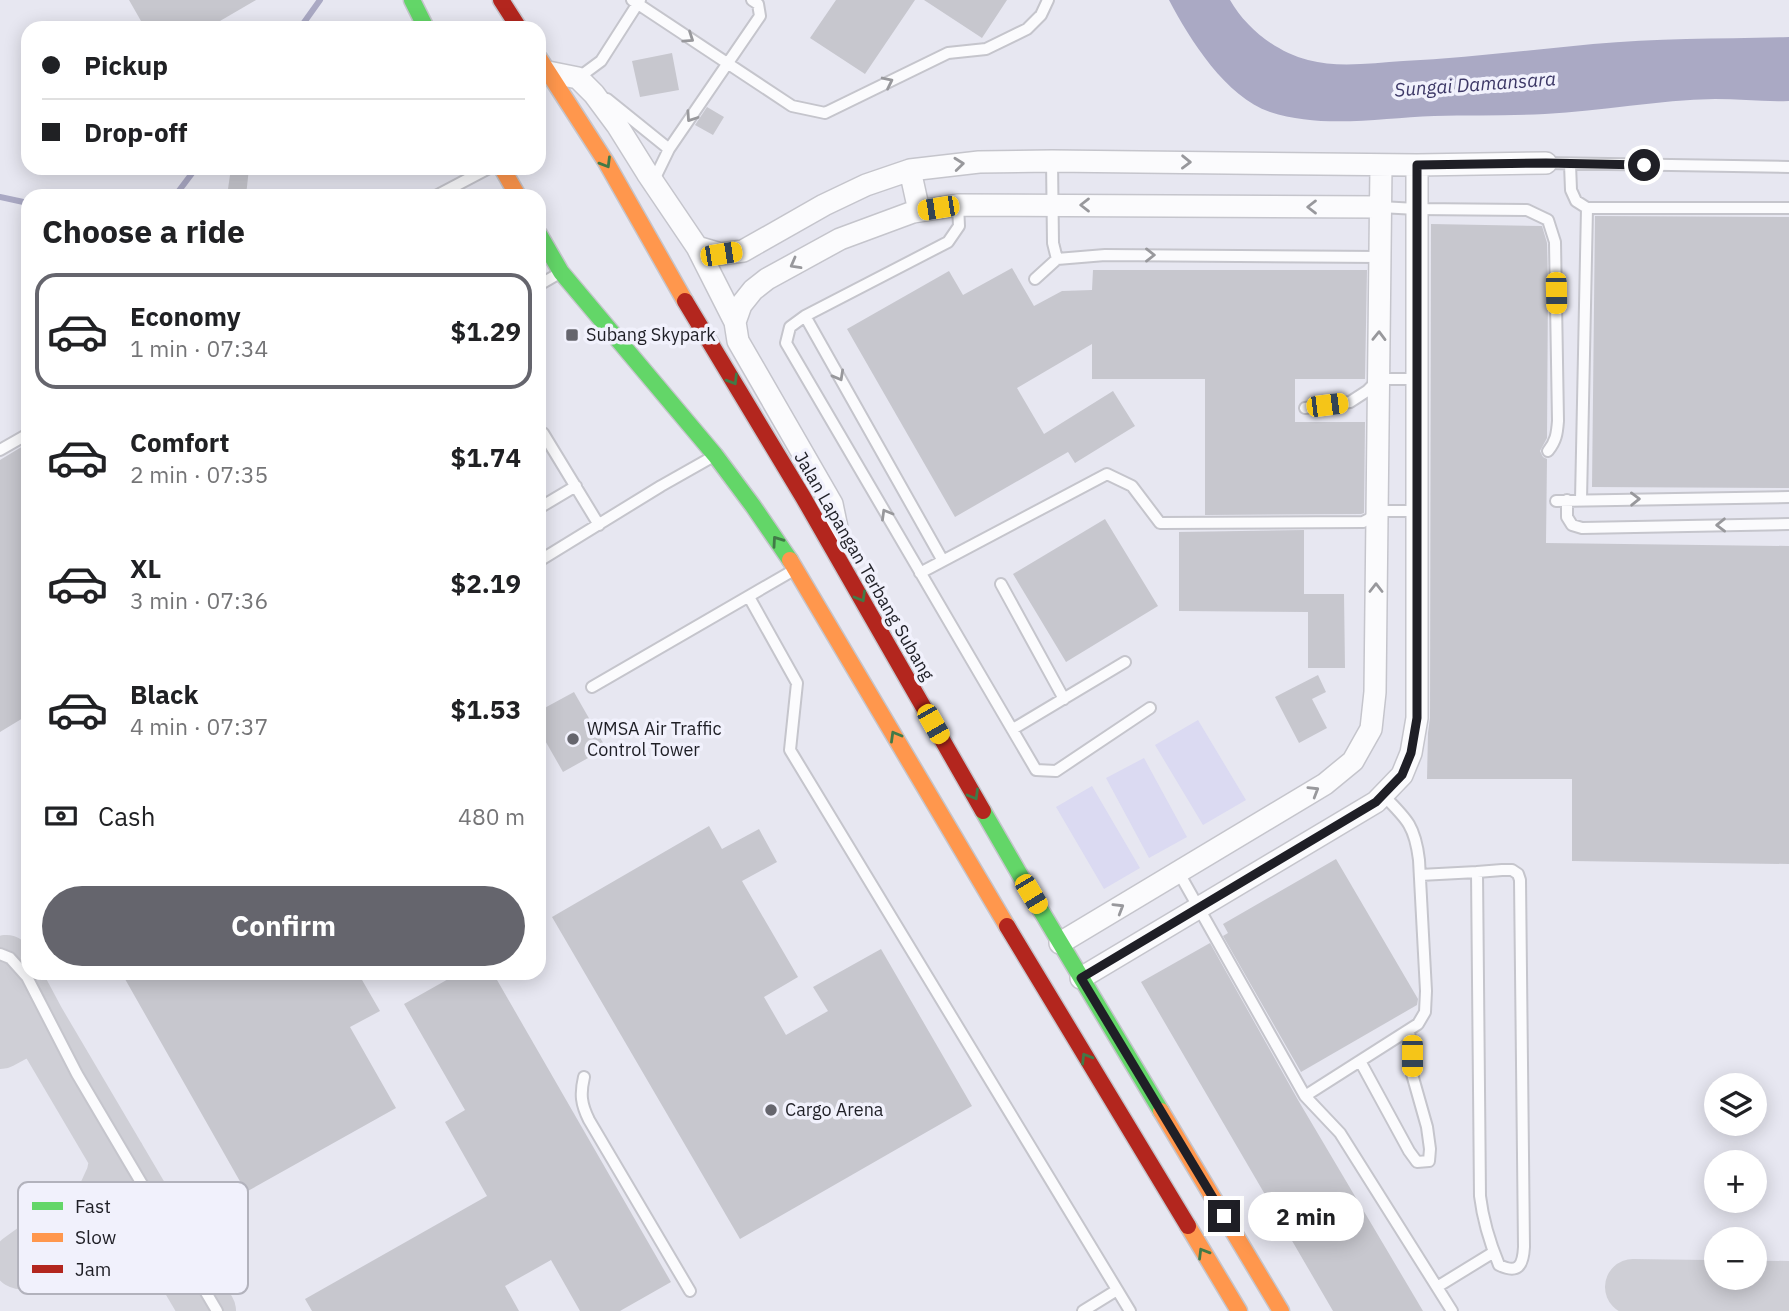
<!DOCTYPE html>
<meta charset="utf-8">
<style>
body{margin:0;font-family:"IBM Plex Sans",sans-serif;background:#f6f6f6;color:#202124;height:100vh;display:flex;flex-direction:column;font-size:26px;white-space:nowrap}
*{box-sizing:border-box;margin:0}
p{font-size:23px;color:#757577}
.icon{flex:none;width:38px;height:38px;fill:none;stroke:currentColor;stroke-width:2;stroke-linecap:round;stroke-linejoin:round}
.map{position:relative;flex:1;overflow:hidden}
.sheet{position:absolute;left:21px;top:189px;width:525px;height:791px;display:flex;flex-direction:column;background:#fff;border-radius:21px;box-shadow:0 4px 18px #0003}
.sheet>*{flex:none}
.banner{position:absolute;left:21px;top:21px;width:525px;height:154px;border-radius:21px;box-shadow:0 4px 18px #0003;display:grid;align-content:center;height:154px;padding:0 21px;background:#fff}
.fabs{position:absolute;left:1704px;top:1073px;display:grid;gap:14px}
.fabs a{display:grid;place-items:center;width:63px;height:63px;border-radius:50%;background:#fff;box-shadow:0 4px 18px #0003;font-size:35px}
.end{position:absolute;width:32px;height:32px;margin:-16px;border:9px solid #1f1f26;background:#fff;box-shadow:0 0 0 4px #fff}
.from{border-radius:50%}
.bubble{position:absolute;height:49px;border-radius:24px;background:#fff;box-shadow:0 4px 18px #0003;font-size:23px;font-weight:700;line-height:49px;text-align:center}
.car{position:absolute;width:21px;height:42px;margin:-21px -10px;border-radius:9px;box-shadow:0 0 5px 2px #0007;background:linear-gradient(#f5c518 24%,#345 0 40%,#f5c518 0 76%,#345 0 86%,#f5c518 0)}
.banner b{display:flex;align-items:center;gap:24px;height:66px;font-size:26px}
.banner b+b{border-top:2px solid #e0e0e0}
.banner i{width:18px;height:18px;background:#202124}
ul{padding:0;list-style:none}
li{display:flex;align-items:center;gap:21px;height:116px;margin:0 14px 10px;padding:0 7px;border:4px solid transparent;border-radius:21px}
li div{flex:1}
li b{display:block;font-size:26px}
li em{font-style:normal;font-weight:700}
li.selected{border-color:#65656d}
li>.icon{width:63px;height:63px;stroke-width:1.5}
h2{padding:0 21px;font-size:32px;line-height:84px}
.pay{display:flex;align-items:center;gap:18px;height:77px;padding:0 21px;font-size:26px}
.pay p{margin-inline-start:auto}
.action{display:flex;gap:14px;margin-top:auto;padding:14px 21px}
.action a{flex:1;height:80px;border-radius:42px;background:#65656d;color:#fff;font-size:28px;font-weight:700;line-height:80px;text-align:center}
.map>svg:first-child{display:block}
.green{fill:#dbdaf2}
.water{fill:#aaa9c4}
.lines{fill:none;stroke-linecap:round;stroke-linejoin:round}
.stream{stroke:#aaa9c4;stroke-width:6}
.taxiway{stroke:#cfcfd6;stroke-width:56}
.building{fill:#c7c7ce}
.lane-casing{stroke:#c5c5cc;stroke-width:14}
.street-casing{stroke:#c5c5cc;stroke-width:24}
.fast-casing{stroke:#c5c5cc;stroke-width:19}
.slow-casing{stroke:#c5c5cc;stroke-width:19}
.jam-casing{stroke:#c5c5cc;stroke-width:19}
.lane{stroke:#fbfbfd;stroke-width:10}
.street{stroke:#fbfbfd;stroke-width:21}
.fast{stroke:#63d668;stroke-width:16}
.slow{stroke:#ff974d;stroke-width:16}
.jam{stroke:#b3261e;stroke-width:16}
.oneway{stroke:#98989c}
.oneway2{stroke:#417a47}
.route{stroke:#1f1f26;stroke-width:9}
.poi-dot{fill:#65656d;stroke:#f1f1fc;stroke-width:2.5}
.labels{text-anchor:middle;stroke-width:7;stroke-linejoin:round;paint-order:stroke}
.poi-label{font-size:18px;fill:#1f1f26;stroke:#f1f1fc;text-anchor:start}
.street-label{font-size:18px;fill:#1f1f26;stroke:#f1f1fc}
.water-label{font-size:19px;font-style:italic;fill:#3c3766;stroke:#f1f1fc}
.key{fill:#f1f1fc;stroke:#b2b2bc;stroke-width:2}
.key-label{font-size:19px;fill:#1f1f26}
</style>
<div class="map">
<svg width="1789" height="1311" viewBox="0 0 1789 1311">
<rect width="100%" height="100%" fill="#e7e7f1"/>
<!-- green -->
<path class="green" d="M1198,720L1246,800L1203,825L1155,745Z
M1144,758L1187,837L1149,858L1106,778Z
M1092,786L1140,868L1104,889L1056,807Z"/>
<!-- water -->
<path class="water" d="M1169,0H1230C1246,28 1276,52 1308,60C1338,68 1372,63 1403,61C1466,58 1530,50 1593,44C1658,38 1724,39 1789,37V101C1764,102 1739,99 1715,99C1658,100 1602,111 1545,114C1508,116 1471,115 1434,116C1381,118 1322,129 1270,112C1226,97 1190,40 1169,0Z"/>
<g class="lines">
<!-- stream -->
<path class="stream" d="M300,28L320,0
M175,196L196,168
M0,197L28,203"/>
<!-- taxiway -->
<path class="taxiway" d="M0,966L6,963L37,1021
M0,1041L37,1021L208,1311
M20,1261L103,1201L114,1177L118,1158
M1633,1287L1789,1289"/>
</g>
<!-- building -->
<path class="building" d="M129,0H256L208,28H145Z
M836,0H915L865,74L810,38Z
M924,0H1007L982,38Z
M672,53L679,90L640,97L632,61Z
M707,107L724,117L713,135L695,125Z
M231,168H249L246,196H227Z
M1595,216L1789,217V488L1592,487Z
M1431,224L1542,226L1547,243L1548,283L1547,438L1540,451L1543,457L1547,459L1546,543L1789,546V864L1572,861V779H1427L1428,733L1430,718Z
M1012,268L1034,306L1062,291L1092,290L1093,270H1367L1365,379H1295V422H1365L1364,513L1361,514L1205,515V379H1092V344L1017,388L1044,434L1113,391L1135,426L1075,463L1068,452L955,517L847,329L949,271L963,295Z
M28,443V715L0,732V460Z
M1105,519L1158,606L1066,662L1013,574Z
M1304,530V594H1344L1345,668H1308V612L1179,611V532Z
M1318,675L1326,692L1312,699L1327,728L1299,743L1275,697Z
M574,692L606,748L563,772L539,730V711Z
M709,826L722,849L759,829L777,862L742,881L798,977L764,997L786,1035L828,1011L813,987L881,949L972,1106L740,1239L552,917Z
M1336,859L1418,999L1417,1005L1301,1072L1223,936L1228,933L1223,924Z
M1210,943L1298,1100L1423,1311H1333L1141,982Z
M136,973H358L380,1011L350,1027L396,1108L246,1192L125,979Z
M459,973H493L671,1282L620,1311H580L551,1260L505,1286L519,1311H312L305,1299L487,1196L445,1122L465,1110L404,1004Z"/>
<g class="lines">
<!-- lane casing -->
<g class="lane-casing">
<path id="lane" d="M632,0L792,106L825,113L948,53L986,49L1027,29L1041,15L1048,0
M578,78L601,61L640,0
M607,99L669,149
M1052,161L1053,243L1057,259
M1546,163L1789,167
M1570,164L1571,190L1576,201L1587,208H1789
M653,182L669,149L760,16L758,4L752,0
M436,196L489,168
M958,205L959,226L948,242L805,316L790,327L786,343L1036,770L1056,771L1150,708
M1380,207L1417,209L1527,210L1548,220L1555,242L1558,421C1557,434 1556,441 1548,451
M1035,279L1057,259L1105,255L1380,257
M539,285L558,274
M805,316L943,561
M1305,408L1350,402L1367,391L1379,379H1417
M543,433L599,525
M0,450L28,434
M1567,500V517L1572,525L1582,528L1789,524
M1581,500L1587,208
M1556,501L1789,497
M539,508L576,486
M539,561L661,486L714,456
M920,573L1107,474L1132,486L1160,523L1363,522L1369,519L1377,511H1416
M1001,584L1064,699
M749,597L797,683L790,750L1130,1311
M592,687L794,570
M1013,729L1125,662
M1502,870H1512L1518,874L1520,880L1524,1247C1523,1266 1518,1274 1499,1265C1490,1243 1483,1221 1480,1196L1477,872Z
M1179,873L1305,1096L1340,1133L1452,1311
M1420,875L1477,872
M0,954L10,958L27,977L77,1074L217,1311
M1360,1061L1409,1151L1417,1162L1429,1161L1430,1149L1427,1127L1412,1074V1056L1409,1030
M584,1077C580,1094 581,1104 589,1120L690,1291
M1305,1096L1418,1024L1425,1012L1426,991L1419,860C1415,826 1407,819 1383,795
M1437,1287L1494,1252
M1083,1311L1117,1290"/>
</g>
<!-- street casing -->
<g class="street-casing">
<path id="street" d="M548,72L578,78L594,94L617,125L647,173L697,247L721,254L743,251L824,205L866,185L910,170L979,162L1052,161L1417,165L1546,163
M910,170L919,211
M697,247L735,322
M836,549L837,528L832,504L738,341L735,322L741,305L753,290L767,279L840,239L913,212L958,205L1380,207
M1060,943L1325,784L1353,761L1371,729L1375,692L1381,165
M1081,978L1376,802L1402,775L1411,753L1417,718V165"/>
</g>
<!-- fast casing -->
<g class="fast-casing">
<path id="fast" d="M412,0L426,28
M539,234L561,272L715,455L753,506L790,560
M983,811L1031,894L1161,1111"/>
</g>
<!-- slow casing -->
<g class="slow-casing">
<path id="slow" d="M539,58L606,162L685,301
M502,168L518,196
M790,560L1007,926
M1161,1111L1281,1311
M1188,1226L1239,1311"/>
</g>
<!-- jam casing -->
<g class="jam-casing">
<path id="jam" d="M501,0L519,28
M685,301L803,497L983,811
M1007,926L1188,1226"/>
</g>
<!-- lane -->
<use href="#lane" class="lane"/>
<!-- street -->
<use href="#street" class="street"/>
<!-- fast -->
<use href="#fast" class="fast"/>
<!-- slow -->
<use href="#slow" class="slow"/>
<!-- jam -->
<use href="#jam" class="jam"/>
</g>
<!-- one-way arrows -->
<defs><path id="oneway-chevron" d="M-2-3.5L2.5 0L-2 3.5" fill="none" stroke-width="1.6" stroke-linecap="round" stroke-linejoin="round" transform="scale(1.75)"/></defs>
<g class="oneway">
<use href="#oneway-chevron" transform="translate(689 38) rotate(34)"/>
<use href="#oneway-chevron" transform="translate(888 82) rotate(-26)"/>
<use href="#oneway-chevron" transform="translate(691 117) rotate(124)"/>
<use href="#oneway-chevron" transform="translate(1186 162) rotate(1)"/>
<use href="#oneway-chevron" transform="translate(959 164) rotate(-6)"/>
<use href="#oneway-chevron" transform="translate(1085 205) rotate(-180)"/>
<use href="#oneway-chevron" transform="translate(1312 207) rotate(-180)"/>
<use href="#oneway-chevron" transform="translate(1150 255)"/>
<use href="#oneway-chevron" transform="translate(795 264) rotate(151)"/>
<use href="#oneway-chevron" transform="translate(1379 336) rotate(-89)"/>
<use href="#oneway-chevron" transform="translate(839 376) rotate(61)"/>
<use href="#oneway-chevron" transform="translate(1635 499) rotate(-1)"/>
<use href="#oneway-chevron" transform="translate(886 514) rotate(-120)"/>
<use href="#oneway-chevron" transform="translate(1721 525) rotate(179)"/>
<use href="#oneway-chevron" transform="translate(1376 588) rotate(-90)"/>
<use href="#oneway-chevron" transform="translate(1314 791) rotate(-31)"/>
<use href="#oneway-chevron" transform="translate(1119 908) rotate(-31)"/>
</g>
<g class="oneway2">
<use href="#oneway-chevron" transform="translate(606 163) rotate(59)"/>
<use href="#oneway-chevron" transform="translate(733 380) rotate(59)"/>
<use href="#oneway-chevron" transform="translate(777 541) rotate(-125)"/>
<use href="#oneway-chevron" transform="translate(861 597) rotate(60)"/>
<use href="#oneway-chevron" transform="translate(895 736) rotate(-120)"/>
<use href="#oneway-chevron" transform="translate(974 795) rotate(60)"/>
<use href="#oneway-chevron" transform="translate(1086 1058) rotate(-121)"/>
<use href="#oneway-chevron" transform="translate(1203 1253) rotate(-121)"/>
</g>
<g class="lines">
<!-- route -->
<path class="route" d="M1224,1216L1081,978L1376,802L1402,775L1411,753L1417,718V165L1546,163L1644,165"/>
</g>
<!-- markers -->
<g class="poi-dot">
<rect x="565" y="328" width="14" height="14" rx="3.5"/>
<circle cx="573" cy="739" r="7"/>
<circle cx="771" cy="1110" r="7"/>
</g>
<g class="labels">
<!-- poi labels -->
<g class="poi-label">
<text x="586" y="341">Subang Skypark</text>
<text x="587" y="735">WMSA Air Traffic<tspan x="587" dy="21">Control Tower</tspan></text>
<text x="785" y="1116">Cargo Arena</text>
</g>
<!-- street labels -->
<g class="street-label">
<text transform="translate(864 566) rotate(60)" y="6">Jalan Lapangan Terbang Subang</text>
</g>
<!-- water labels -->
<g class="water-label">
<text transform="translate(1475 84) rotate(-4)" y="7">Sungai Damansara</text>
</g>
</g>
<!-- legend -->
<rect x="18" y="1182" width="230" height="112" rx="10" class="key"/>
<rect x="32" y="1202" width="31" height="8" fill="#63d668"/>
<rect x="32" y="1233" width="31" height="9" fill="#ff974d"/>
<rect x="32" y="1265" width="31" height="8" fill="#b3261e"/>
<g class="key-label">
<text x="75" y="1213">Fast</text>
<text x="75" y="1244">Slow</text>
<text x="75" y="1276">Jam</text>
</g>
</svg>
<div class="fabs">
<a><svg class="icon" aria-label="layers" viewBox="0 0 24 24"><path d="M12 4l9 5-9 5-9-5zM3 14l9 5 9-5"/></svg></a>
<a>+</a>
<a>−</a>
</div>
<i class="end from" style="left:1644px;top:165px"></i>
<i class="end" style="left:1224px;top:1216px"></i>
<div class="bubble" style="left:1248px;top:1192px;width:116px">2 min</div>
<i class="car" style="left:938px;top:208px;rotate:261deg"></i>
<i class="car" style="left:721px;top:254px;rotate:81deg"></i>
<i class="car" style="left:1556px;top:293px;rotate:179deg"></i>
<i class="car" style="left:1327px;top:405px;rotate:83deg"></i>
<i class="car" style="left:933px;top:724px;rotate:150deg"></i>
<i class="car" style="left:1031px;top:894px;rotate:149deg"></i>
<i class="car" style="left:1412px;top:1056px;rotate:180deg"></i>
<div class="banner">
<b><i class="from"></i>Pickup</b>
<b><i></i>Drop-off</b>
</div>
<section class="sheet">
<h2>Choose a ride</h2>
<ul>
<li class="selected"><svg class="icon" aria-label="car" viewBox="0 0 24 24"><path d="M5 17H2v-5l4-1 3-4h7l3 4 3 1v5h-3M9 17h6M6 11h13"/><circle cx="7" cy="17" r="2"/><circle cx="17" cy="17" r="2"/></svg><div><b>Economy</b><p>1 min · 07:34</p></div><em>$1.29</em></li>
<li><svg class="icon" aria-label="car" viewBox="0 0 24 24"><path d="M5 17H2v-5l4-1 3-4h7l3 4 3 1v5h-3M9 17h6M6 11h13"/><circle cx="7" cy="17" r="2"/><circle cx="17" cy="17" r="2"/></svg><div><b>Comfort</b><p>2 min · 07:35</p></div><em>$1.74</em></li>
<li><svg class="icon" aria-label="car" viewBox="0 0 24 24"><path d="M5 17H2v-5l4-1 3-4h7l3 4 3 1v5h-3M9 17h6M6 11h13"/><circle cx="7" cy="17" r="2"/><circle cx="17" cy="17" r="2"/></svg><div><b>XL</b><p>3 min · 07:36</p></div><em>$2.19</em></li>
<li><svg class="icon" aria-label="car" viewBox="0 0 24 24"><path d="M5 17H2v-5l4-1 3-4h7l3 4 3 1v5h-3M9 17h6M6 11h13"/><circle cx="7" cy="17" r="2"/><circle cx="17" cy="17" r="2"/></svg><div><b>Black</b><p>4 min · 07:37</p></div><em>$1.53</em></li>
</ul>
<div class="pay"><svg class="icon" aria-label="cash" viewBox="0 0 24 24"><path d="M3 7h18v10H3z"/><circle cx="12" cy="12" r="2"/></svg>Cash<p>480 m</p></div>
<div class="action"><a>Confirm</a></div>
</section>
</div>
